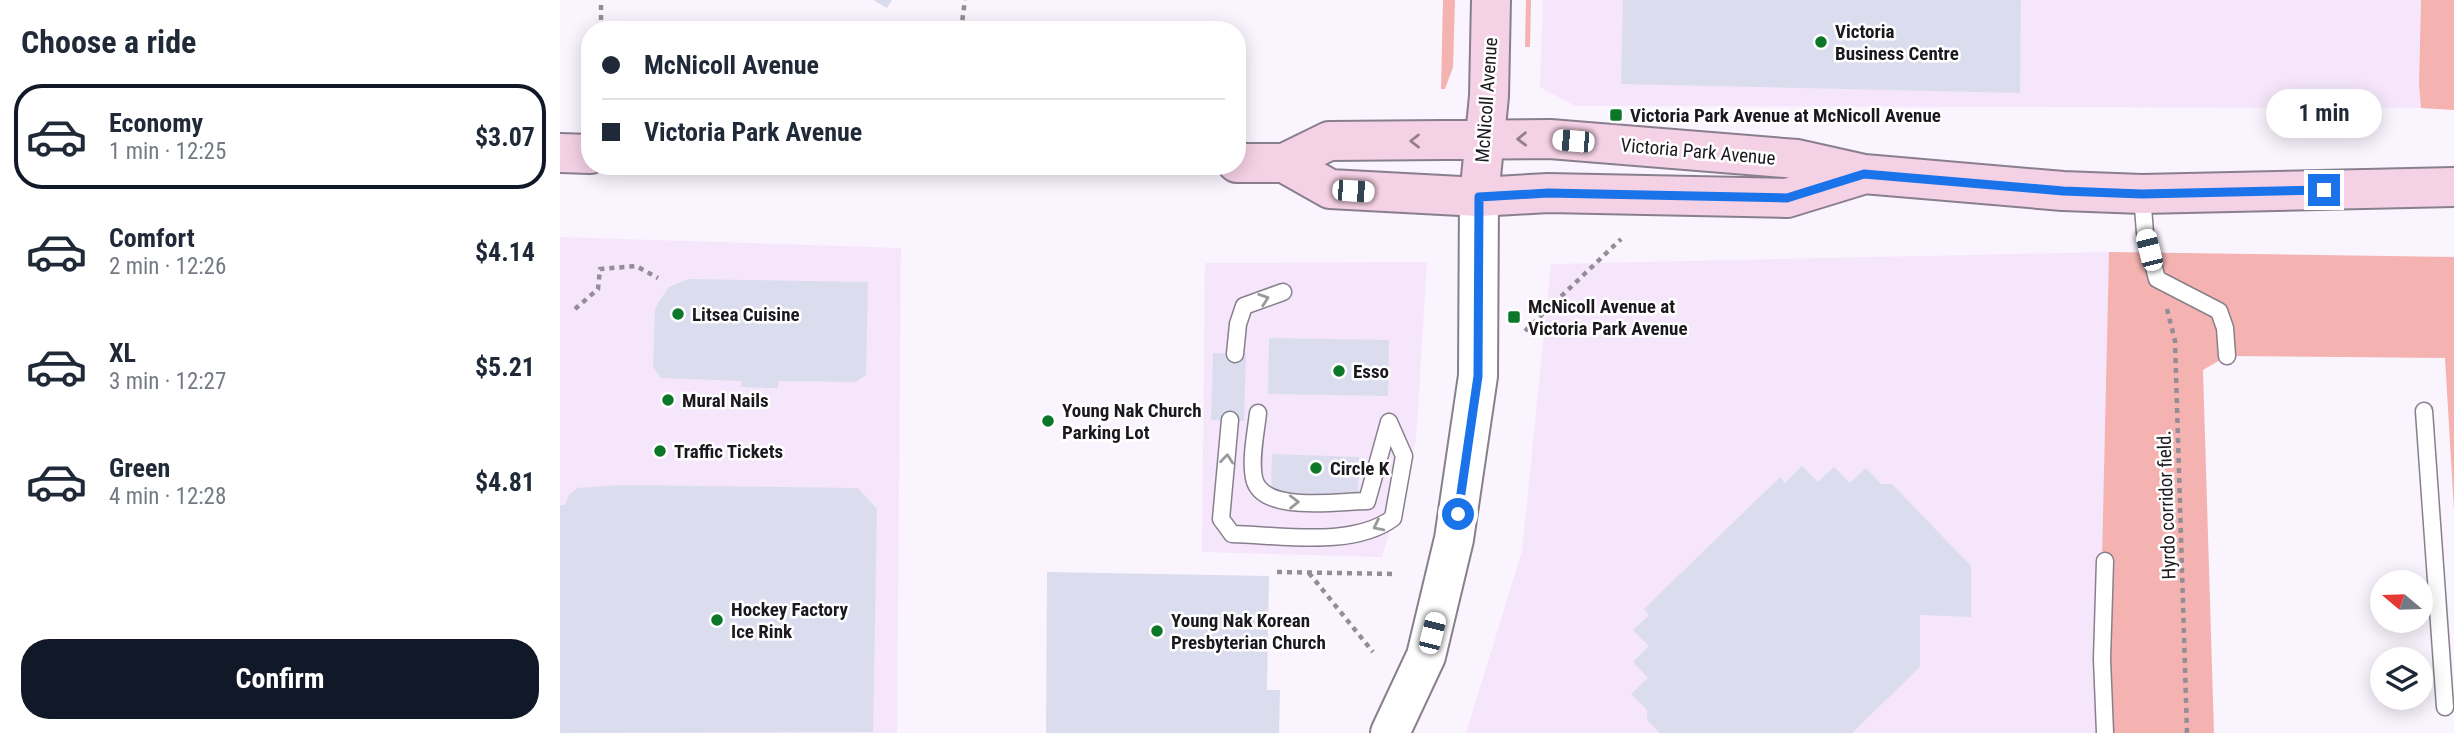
<!DOCTYPE html>
<meta charset="utf-8">
<style>
body{margin:0;font-family:"Roboto Condensed",sans-serif;background:#f2f2f3;color:#1f2937;height:100vh;display:flex;flex-direction:column;font-size:26px;white-space:nowrap}
*{box-sizing:border-box;margin:0}
p{font-size:23px;color:#747a83}
.icon{flex:none;width:38px;height:38px;fill:none;stroke:currentColor;stroke-width:2;stroke-linecap:round;stroke-linejoin:round}
.map{position:relative;flex:1;overflow:hidden}
.drawer{display:flex;flex-direction:column;background:#fff;width:560px}
.drawer>*{flex:none}
.top-card{position:absolute;left:21px;top:21px;width:665px;height:154px;border-radius:28px;box-shadow:0 4px 18px #0003;display:grid;align-content:center;height:154px;padding:0 21px;background:#fff}
.needle{width:46px;rotate:289deg}
.tools{position:absolute;left:1810px;top:570px;display:grid;gap:14px}
.tools a{display:grid;place-items:center;width:63px;height:63px;border-radius:50%;background:#fff;box-shadow:0 4px 18px #0003;font-size:35px}
.end{position:absolute;width:32px;height:32px;margin:-16px;border:9px solid #1a73e8;background:#fff;box-shadow:0 0 0 4px #fff}
.from{border-radius:50%}
.bubble{position:absolute;height:49px;border-radius:24px;background:#fff;box-shadow:0 4px 18px #0003;font-size:23px;font-weight:700;line-height:49px;text-align:center}
.car{position:absolute;width:21px;height:42px;margin:-21px -10px;border-radius:9px;box-shadow:0 0 5px 2px #0007;background:linear-gradient(#fff 24%,#345 0 40%,#fff 0 76%,#345 0 86%,#fff 0)}
.top-card b{display:flex;align-items:center;gap:24px;height:66px;font-size:26px}
.top-card b+b{border-top:2px solid #e0e1e3}
.top-card i{width:18px;height:18px;background:#1f2937}
ul{padding:0;list-style:none}
li{display:flex;align-items:center;gap:21px;height:105px;margin:0 14px 10px;padding:0 7px;border:4px solid transparent;border-radius:28px}
li div{flex:1}
li b{display:block;font-size:26px}
li em{font-style:normal;font-weight:700}
li.current{border-color:#111827}
li>.icon{width:63px;height:63px;stroke-width:1.5}
h2{padding:0 21px;font-size:32px;line-height:84px}
.cta{display:flex;gap:14px;margin-top:auto;padding:14px 21px}
.cta a{flex:1;height:80px;border-radius:28px;background:#111827;color:#fff;font-size:28px;font-weight:700;line-height:80px;text-align:center}
main{display:flex;flex:1;min-height:0}
.map>svg:first-child{display:block}
.built{fill:#f5e6fc}
.green{fill:#f4b3b0}
.building{fill:#dbddee}
.lines{fill:none;stroke-linecap:round;stroke-linejoin:round}
.service-casing{stroke:#887f8d;stroke-width:19}
.tertiary-casing{stroke:#887f8d;stroke-width:42}
.secondary-casing{stroke:#887f8d;stroke-width:42}
.path{stroke:#938e96;stroke-width:4.5;stroke-dasharray:5 5;stroke-linecap:butt}
.service{stroke:#fff;stroke-width:16}
.tertiary{stroke:#fff;stroke-width:38}
.secondary{stroke:#f5d1e5;stroke-width:38}
.oneway{stroke:#937e8b}
.oneway2{stroke:#99989a}
.route{stroke:#1a73e8;stroke-width:9}
.poi-dot{fill:#0c7629;stroke:#fff;stroke-width:2.5}
.labels{text-anchor:middle;stroke-width:5;stroke-linejoin:round;paint-order:stroke}
.poi-label{font-size:19px;font-weight:bold;fill:#1c191e;stroke:#fff;text-anchor:start}
.street-label{font-size:19px;fill:#1c191e;stroke:#fff}
</style>
<main>
<section class="drawer">
<h2>Choose a ride</h2>
<ul>
<li class="current"><svg class="icon" aria-label="car" viewBox="0 0 24 24"><path d="M5 17H2v-5l4-1 3-4h7l3 4 3 1v5h-3M9 17h6M6 11h13"/><circle cx="7" cy="17" r="2"/><circle cx="17" cy="17" r="2"/></svg><div><b>Economy</b><p>1 min · 12:25</p></div><em>$3.07</em></li>
<li><svg class="icon" aria-label="car" viewBox="0 0 24 24"><path d="M5 17H2v-5l4-1 3-4h7l3 4 3 1v5h-3M9 17h6M6 11h13"/><circle cx="7" cy="17" r="2"/><circle cx="17" cy="17" r="2"/></svg><div><b>Comfort</b><p>2 min · 12:26</p></div><em>$4.14</em></li>
<li><svg class="icon" aria-label="car" viewBox="0 0 24 24"><path d="M5 17H2v-5l4-1 3-4h7l3 4 3 1v5h-3M9 17h6M6 11h13"/><circle cx="7" cy="17" r="2"/><circle cx="17" cy="17" r="2"/></svg><div><b>XL</b><p>3 min · 12:27</p></div><em>$5.21</em></li>
<li><svg class="icon" aria-label="car" viewBox="0 0 24 24"><path d="M5 17H2v-5l4-1 3-4h7l3 4 3 1v5h-3M9 17h6M6 11h13"/><circle cx="7" cy="17" r="2"/><circle cx="17" cy="17" r="2"/></svg><div><b>Green</b><p>4 min · 12:28</p></div><em>$4.81</em></li>
</ul>
<div class="cta"><a>Confirm</a></div>
</section>
<div class="map">
<svg width="1894" height="733" viewBox="0 0 1894 733">
<rect width="100%" height="100%" fill="#faf4fe"/>
<!-- built -->
<path class="built" d="M983,0H1861L1859,84L1861,108L1015,106L980,87Z
M0,237L341,248L337,733H0Z
M1549,252L1538,733H906L962,551L991,264Z
M867,262L856,440L822,557L642,552L645,263Z"/>
<!-- green -->
<path class="green" d="M883,0H895L893,67L885,89H881Z
M966,0H971L970,47H965Z
M1861,0H1894V110L1861,108L1859,84Z
M1549,252L1894,257V511L1885,358L1667,356L1643,370L1654,733H1538Z"/>
<!-- building -->
<path class="building" d="M313,0H332L327,8Z
M1063,0H1461L1460,93L1061,84Z
M129,279L308,282L306,375L296,382L218,381V388H208L181,387V381L101,378L93,367L95,308L109,287Z
M709,338L829,340L828,396L708,394Z
M653,353L686,354L684,421L651,420Z
M712,454L799,457L798,498L711,496Z
M1242,466L1258,482L1274,467L1290,483L1306,468L1321,484H1332L1411,566V617L1360,615V667L1292,733H1100L1087,720V710L1071,694L1088,678L1073,662L1089,646L1073,630L1089,615L1084,609L1220,477L1225,483Z
M61,485L298,488L317,509L313,732L0,733V505H5L9,495L17,488Z
M487,572L709,576L707,690H720L719,733H486Z"/>
<g class="lines">
<!-- service casing -->
<g class="service-casing">
<path id="service" d="M1582,194L1585,233L1597,279L1659,311L1665,328L1667,356
M675,354L678,324L684,306L723,292
M1864,411L1885,707
M698,413C696,432 690,459 694,478C701,514 778,501 807,501L829,422
M670,420L661,519L672,534C721,535 793,548 833,518L844,456L829,422
M1545,561L1542,659L1545,733"/>
</g>
<!-- tertiary casing -->
<g class="tertiary-casing">
<path id="tertiary" d="M830,733L866,656L894,539L918,376L919,197"/>
</g>
<!-- secondary casing -->
<g class="secondary-casing">
<path id="secondary" d="M0,153L30,154
M677,163H724L769,141L990,139L1237,159L1304,174L1503,191L1582,194L1894,187
M724,163L770,189L919,197L988,193L1227,198L1302,175
M919,197L929,96L931,0"/>
</g>
<!-- path -->
<path class="path" d="M41,30V0
M401,30L405,0
M15,309L38,289L40,269L76,266L98,278
M1607,309L1615,341L1627,733
M965,331L1061,239
M717,572L837,574
M749,573L813,652"/>
<!-- service -->
<use href="#service" class="service"/>
<!-- tertiary -->
<use href="#tertiary" class="tertiary"/>
<!-- secondary -->
<use href="#secondary" class="secondary"/>
</g>
<!-- one-way arrows -->
<defs><path id="oneway-chevron" d="M-2-3.5L2.5 0L-2 3.5" fill="none" stroke-width="1.6" stroke-linecap="round" stroke-linejoin="round" transform="scale(1.75)"/></defs>
<g class="oneway">
<use href="#oneway-chevron" transform="translate(962 139) rotate(179)"/>
<use href="#oneway-chevron" transform="translate(855 141) rotate(180)"/>
</g>
<g class="oneway2">
<use href="#oneway-chevron" transform="translate(704 299) rotate(-19)"/>
<use href="#oneway-chevron" transform="translate(667 459) rotate(-84)"/>
<use href="#oneway-chevron" transform="translate(734 502) rotate(-1)"/>
<use href="#oneway-chevron" transform="translate(818 526) rotate(154)"/>
</g>
<g class="lines">
<!-- route -->
<path class="route" d="M898,514L918,376L919,197L988,193L1227,198L1304,174L1503,191L1582,194L1764,190"/>
</g>
<!-- markers -->
<g class="poi-dot">
<circle cx="1261" cy="42" r="7"/>
<rect x="1049" y="108" width="14" height="14" rx="3.5"/>
<circle cx="118" cy="314" r="7"/>
<rect x="947" y="310" width="14" height="14" rx="3.5"/>
<circle cx="779" cy="371" r="7"/>
<circle cx="108" cy="400" r="7"/>
<circle cx="488" cy="421" r="7"/>
<circle cx="100" cy="451" r="7"/>
<circle cx="756" cy="468" r="7"/>
<circle cx="157" cy="620" r="7"/>
<circle cx="597" cy="631" r="7"/>
</g>
<g class="labels">
<!-- poi labels -->
<g class="poi-label">
<text x="1275" y="38">Victoria<tspan x="1275" dy="22">Business Centre</tspan></text>
<text x="1070" y="122">Victoria Park Avenue at McNicoll Avenue</text>
<text x="968" y="313">McNicoll Avenue at<tspan x="968" dy="22">Victoria Park Avenue</tspan></text>
<text x="132" y="321">Litsea Cuisine</text>
<text x="793" y="378">Esso</text>
<text x="122" y="407">Mural Nails</text>
<text x="502" y="417">Young Nak Church<tspan x="502" dy="22">Parking Lot</tspan></text>
<text x="114" y="458">Traffic Tickets</text>
<text x="770" y="475">Circle K</text>
<text x="171" y="616">Hockey Factory<tspan x="171" dy="22">Ice Rink</tspan></text>
<text x="611" y="627">Young Nak Korean<tspan x="611" dy="22">Presbyterian Church</tspan></text>
</g>
<!-- street labels -->
<g class="street-label">
<text transform="translate(926 100) rotate(-86)" y="7">McNicoll Avenue</text>
<text transform="translate(1138 151) rotate(5)" y="7">Victoria Park Avenue</text>
<text transform="translate(1606 505) rotate(-92)" y="7">Hyrdo corridor field.</text>
</g>
</g>
</svg>
<div class="tools">
<a><svg class="needle" viewBox="-14 -14 28 28"><path d="M0-13l5 13h-10z" fill="#e53935"/><path d="M0 13l5-13h-10z" fill="#747a83"/></svg></a>
<a><svg class="icon" aria-label="layers" viewBox="0 0 24 24"><path d="M12 4l9 5-9 5-9-5zM3 14l9 5 9-5"/></svg></a>
</div>
<i class="end from" style="left:898px;top:514px"></i>
<i class="end" style="left:1764px;top:190px"></i>
<div class="bubble" style="left:1706px;top:89px;width:116px">1 min</div>
<i class="car" style="left:1013px;top:141px;rotate:275deg"></i>
<i class="car" style="left:793px;top:191px;rotate:94deg"></i>
<i class="car" style="left:1589px;top:250px;rotate:346deg"></i>
<i class="car" style="left:872px;top:633px;rotate:14deg"></i>
<div class="top-card">
<b><i class="from"></i>McNicoll Avenue</b>
<b><i></i>Victoria Park Avenue</b>
</div>
</div>
</main>
